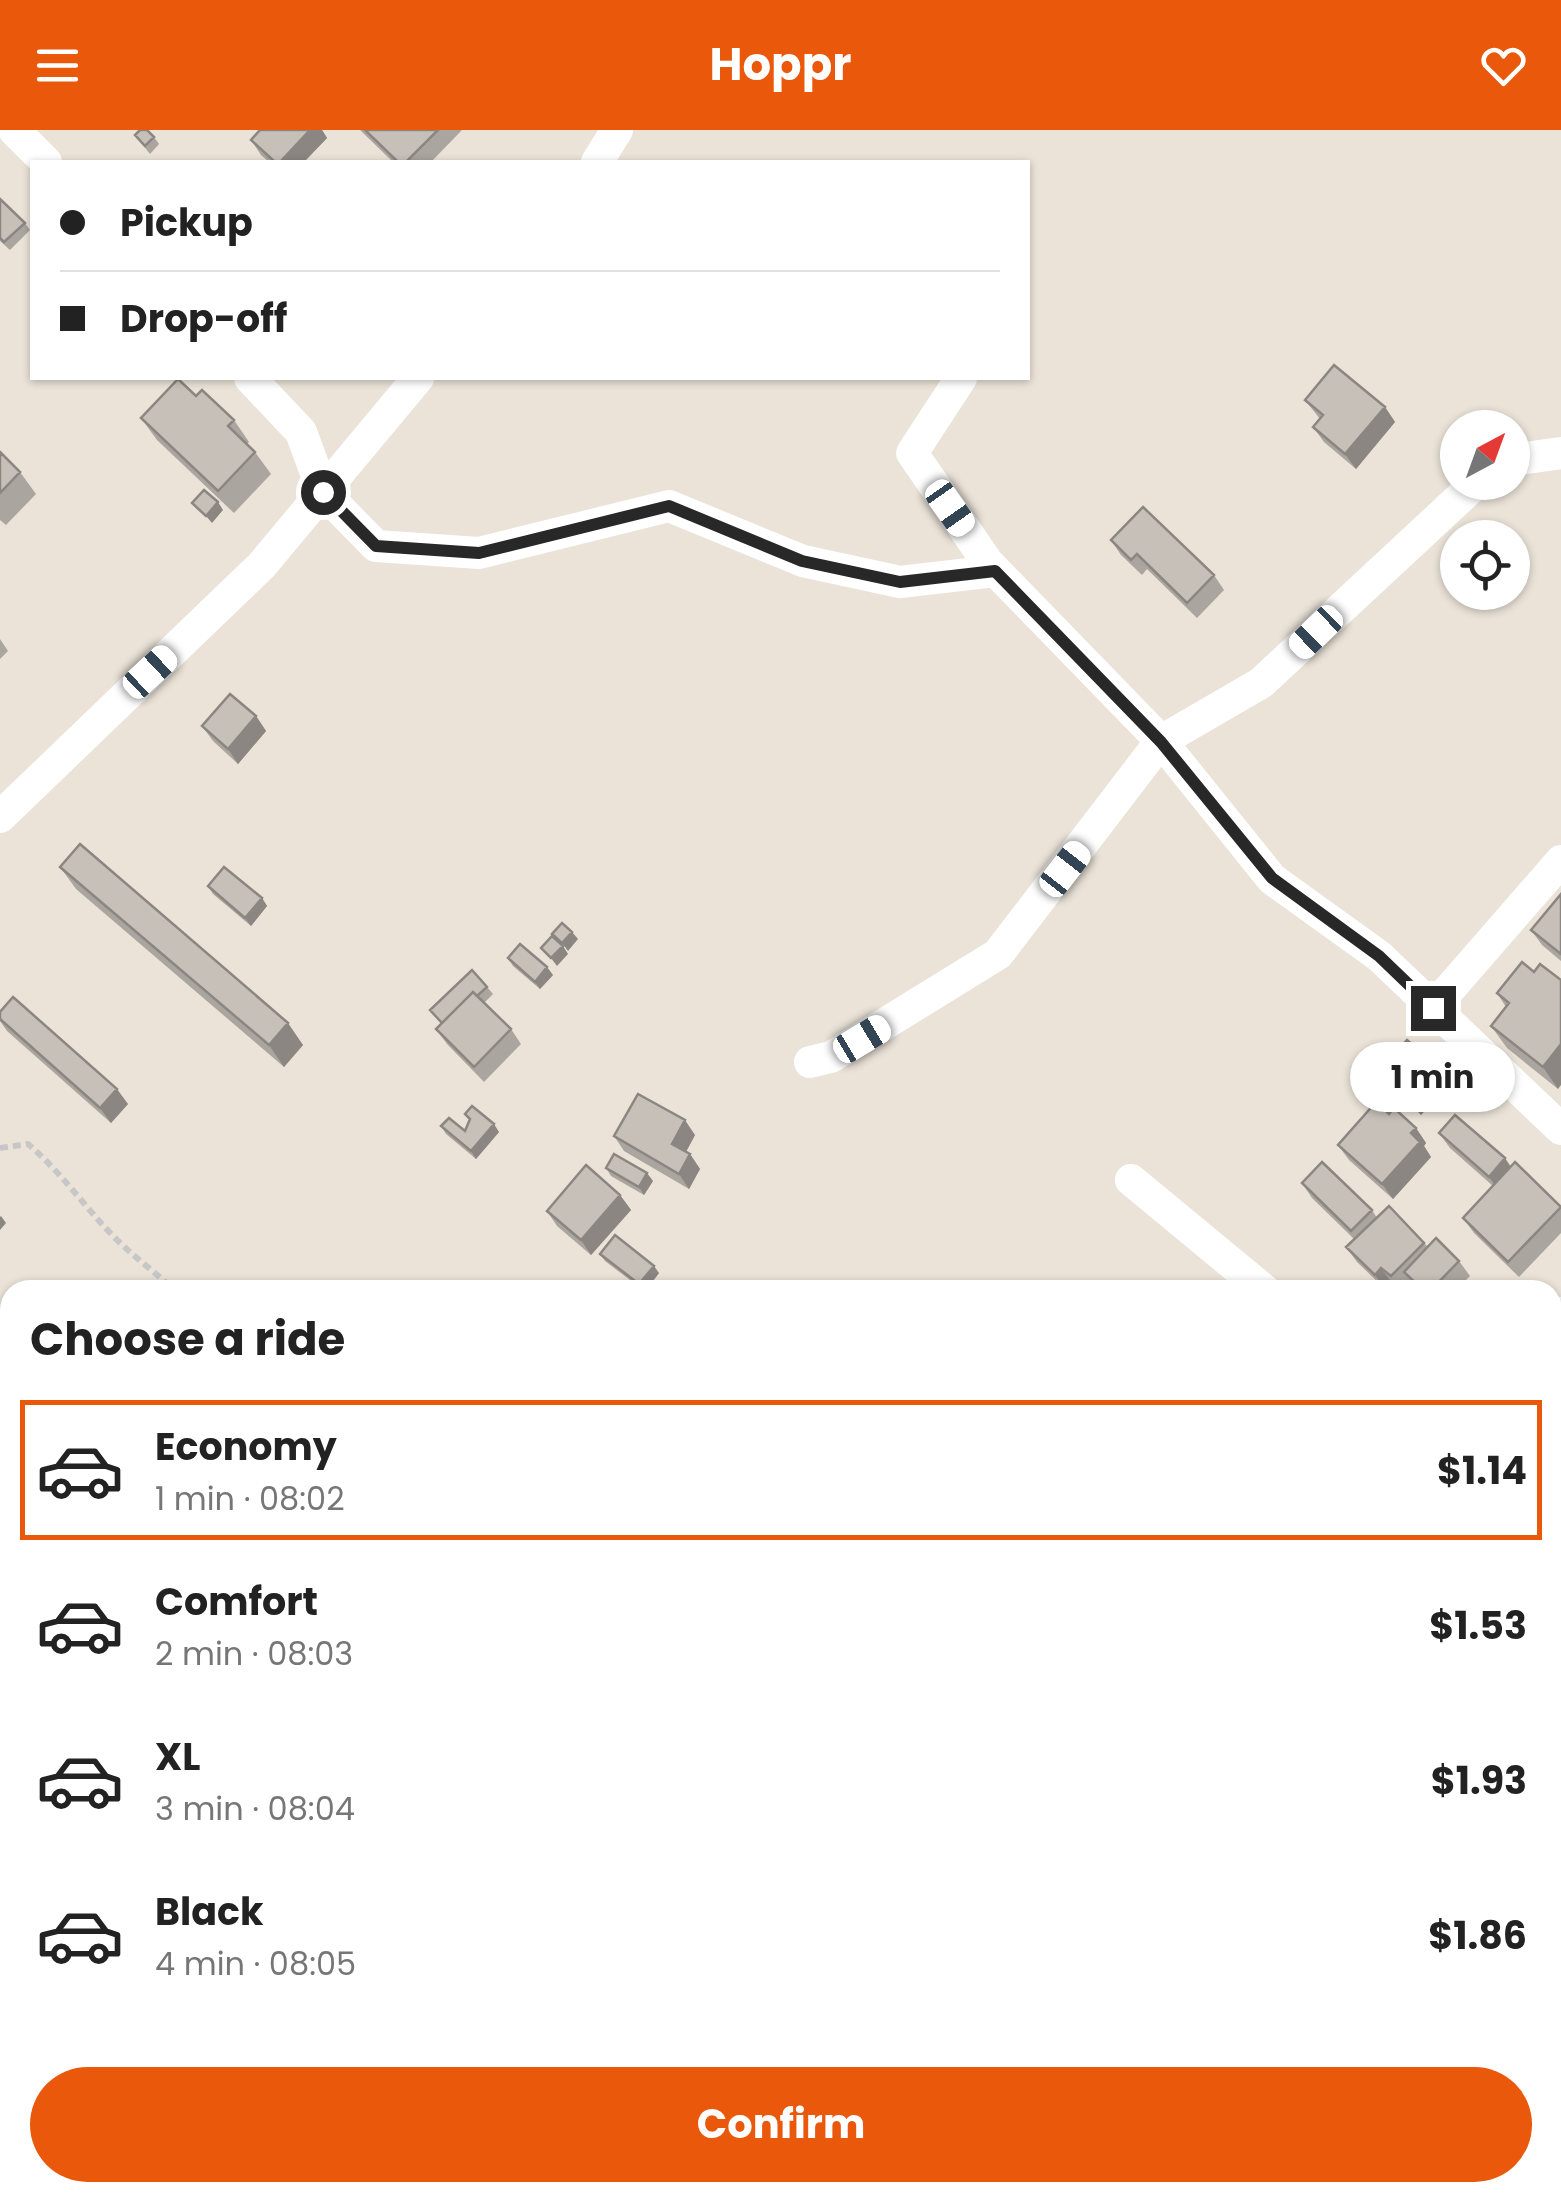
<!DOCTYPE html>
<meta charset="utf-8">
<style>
body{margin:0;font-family:Poppins,sans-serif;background:#f2f2f2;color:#222;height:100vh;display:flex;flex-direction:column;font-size:38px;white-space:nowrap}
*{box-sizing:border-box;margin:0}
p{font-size:32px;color:#767676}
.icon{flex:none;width:55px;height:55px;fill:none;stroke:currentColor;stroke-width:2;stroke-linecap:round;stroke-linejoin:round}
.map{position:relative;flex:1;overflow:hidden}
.sheet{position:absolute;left:0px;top:1150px;width:1562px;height:922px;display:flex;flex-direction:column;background:#fff;border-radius:30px 30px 0 0;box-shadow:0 2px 8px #0004}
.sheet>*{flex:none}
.banner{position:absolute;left:30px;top:30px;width:1000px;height:220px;border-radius:0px;box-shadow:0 2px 8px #0004;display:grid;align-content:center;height:220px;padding:0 30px;background:#fff}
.needle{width:65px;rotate:41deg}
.controls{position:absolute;left:1440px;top:280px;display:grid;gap:20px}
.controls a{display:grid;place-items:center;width:90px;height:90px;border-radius:50%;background:#fff;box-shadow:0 2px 8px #0004;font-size:50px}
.end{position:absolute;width:45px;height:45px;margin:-22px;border:12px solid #282828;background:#fff;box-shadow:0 0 0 5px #fff}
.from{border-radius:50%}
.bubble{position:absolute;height:70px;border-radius:35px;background:#fff;box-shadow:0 2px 8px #0004;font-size:32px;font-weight:700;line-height:70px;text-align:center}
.car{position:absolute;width:30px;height:60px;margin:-30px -15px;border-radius:12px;box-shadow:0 0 8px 2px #0007;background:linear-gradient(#fff 24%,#345 0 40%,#fff 0 76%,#345 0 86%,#fff 0)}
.banner b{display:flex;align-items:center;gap:35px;height:95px;font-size:38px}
.banner b+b{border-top:2px solid #e0e0e0}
.banner i{width:25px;height:25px;background:#222}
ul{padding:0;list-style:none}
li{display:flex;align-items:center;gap:30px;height:140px;margin:0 20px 15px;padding:0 10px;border:5px solid transparent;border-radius:0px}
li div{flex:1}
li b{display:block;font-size:38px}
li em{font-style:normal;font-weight:700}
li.current{border-color:#ea580c}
li>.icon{width:90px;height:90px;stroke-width:1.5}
h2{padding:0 30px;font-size:45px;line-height:120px}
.cta{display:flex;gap:20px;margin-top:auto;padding:20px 30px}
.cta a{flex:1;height:115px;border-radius:60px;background:#ea580c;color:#fff;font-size:40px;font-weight:700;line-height:115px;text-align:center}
header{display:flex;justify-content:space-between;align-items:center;height:130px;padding:0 30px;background:#ea580c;color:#fff;font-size:45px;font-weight:700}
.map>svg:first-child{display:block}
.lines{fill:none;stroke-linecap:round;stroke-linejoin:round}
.path{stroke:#c7c7c7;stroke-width:6;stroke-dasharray:8 5;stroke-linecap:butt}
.street{stroke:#fff;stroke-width:32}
.wall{fill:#aaa59e}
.shaded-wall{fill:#8b8681}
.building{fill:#c6c0b8;stroke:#8b8681;stroke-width:2.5}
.route{stroke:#282828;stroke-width:12}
</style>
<header><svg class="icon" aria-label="menu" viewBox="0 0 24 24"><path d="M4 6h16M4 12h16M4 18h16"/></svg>Hoppr<svg class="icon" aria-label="heart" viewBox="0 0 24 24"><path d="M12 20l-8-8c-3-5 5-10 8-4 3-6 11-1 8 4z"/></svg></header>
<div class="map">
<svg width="1561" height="2072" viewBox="0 0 1561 2072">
<rect width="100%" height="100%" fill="#ebe3d8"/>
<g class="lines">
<!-- path -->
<path class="path" d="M0,1018L28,1014C61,1042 84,1076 114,1107C133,1126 155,1142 174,1160"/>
<!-- street -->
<path class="street" d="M14,0L46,32
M597,32L617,0
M250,248L301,302L323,362L376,416L479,423L669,376L803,431L900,452L995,441
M961,248L912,323L988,433L1161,611L1272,749L1379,826L1561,999
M1512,330L1561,323
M0,687L262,435L418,248
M1433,878L1561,731
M810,932L831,927L998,824L1161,611L1261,553L1477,352
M1131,1050L1264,1160
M1552,1193L1561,1183
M1552,1403L1561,1410
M0,1435L10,1444
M449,2062L452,2072
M672,2062L680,2072
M1358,2062L1368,2072"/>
</g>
<!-- wall -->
<path class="wall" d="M260,0H322L327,8L304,32H269L261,25L251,10Z
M360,0H462L431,32H393Z
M135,5L154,7L159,14L150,24Z
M0,69L25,93L30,100L10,120L0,111Z
M196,266L234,290L249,312L247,314L255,322L271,344L234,383L157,310L141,288Z
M1305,270L1385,277L1395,292L1356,339L1324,312L1313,297L1320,289Z
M0,322L20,342L36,364L6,395L0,390Z
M1111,410L1214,445L1224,460L1197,488L1147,439L1142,445L1121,425Z
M0,509L8,521L0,529Z
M256,586L266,601L238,634L213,611L202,596Z
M60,737L303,915L284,937L76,759Z
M208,756L262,768L267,776L251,796L213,764Z
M1561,764V831L1542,815L1531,800Z
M508,828L553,845L540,859L513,836Z
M1534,842L1558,959L1507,918L1491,896L1506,877L1497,863Z
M487,857L493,864L484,873L511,899L521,914L484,952L447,914L436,899L442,894L430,880Z
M0,882L128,974L111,993L7,901L0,891Z
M1439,938L1449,953L1421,985L1390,957L1379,942Z
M465,984L499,1002L476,1029L446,1004L441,996L465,1001L470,991Z
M1389,984L1416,998L1426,1013L1424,1016L1431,1027L1393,1069L1349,1030L1338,1015Z
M1439,1003L1510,1036L1561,1076V1103L1519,1147L1474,1103L1463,1088L1493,1056L1450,1018Z
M695,1005L686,1022L690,1024L700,1039L689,1059L624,1021L614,1006Z
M606,1038L653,1051L644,1065L611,1046Z
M1302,1053L1372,1080L1377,1088L1424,1113L1428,1117L1459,1131L1470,1146L1456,1160H1418L1411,1152L1403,1160H1400L1392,1153L1386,1160L1357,1132L1346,1117L1354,1109L1312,1068Z
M620,1065L631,1080L591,1125L557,1096L547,1081Z
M600,1124L659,1143L646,1160H643L605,1131Z
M723,2062H787L779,2072H734Z
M1132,2062H1216L1206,2072H1142Z"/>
<!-- shaded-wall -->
<path class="shaded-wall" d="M310,0H322L327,8L304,32H280Z
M1385,277L1395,292L1356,339L1345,324Z
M218,372L223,380L212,393L206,386Z
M256,586L266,601L238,634L228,619Z
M262,768L267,776L251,796L245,788Z
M572,802L578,809L568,821L562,813Z
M563,816L568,824L557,836L551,828Z
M547,837L553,845L540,859L535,852Z
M288,893L303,915L284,937L269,915Z
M1561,914V955L1558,959L1543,937Z
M1439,938L1449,953L1421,985L1411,970Z
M117,959L128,974L111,993L100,978Z
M685,990L695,1005L682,1029L672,1014Z
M494,994L499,1002L476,1029L471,1021Z
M1416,998L1426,1013L1424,1016L1431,1027L1393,1069L1382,1054L1411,1003Z
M690,1024L700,1039L689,1059L679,1044Z
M1505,1028L1515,1043L1500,1062L1489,1047Z
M647,1043L653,1051L644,1065L639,1057Z
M620,1065L631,1080L591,1125L581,1110Z
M1,1086L6,1093L0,1100V1087Z
M654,1136L659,1143L646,1160H644L639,1154Z
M1381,1138L1392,1153L1386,1160L1375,1145Z
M6,1376L10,1382V1410L5,1416L0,1408V1382Z
M754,2062H787L779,2072H746Z"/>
<!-- building -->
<path class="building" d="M140,0H147L154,7L145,16L135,5Z
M260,0H310L280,32H275L251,10Z
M365,0H438L406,32H398Z
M0,69L25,93L4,112L0,108Z
M1334,235L1385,277L1345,324L1313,297L1323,285L1305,270Z
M178,249L196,266L202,260L234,290L228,296L255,322L218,361L141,288Z
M0,322L20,342L0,363Z
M204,360L218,372L206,386L192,373Z
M1143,377L1214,445L1187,473L1137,424L1131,430L1111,410Z
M230,564L256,586L228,619L202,596Z
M80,714L288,893L269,915L60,737Z
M224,737L262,768L245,788L208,756Z
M1561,764V824L1531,800Z
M562,793L572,802L562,813L552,804Z
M552,806L563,816L551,828L541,818Z
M520,814L547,837L535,852L508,828Z
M1522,832L1534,842L1540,834L1561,850V914L1543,937L1491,896L1509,873L1497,863Z
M472,840L487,857L477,866L473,862L442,893L430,880Z
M473,862L511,899L474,937L436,899Z
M13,867L117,959L100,978L0,889V882Z
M1407,910L1439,938L1411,970L1379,942Z
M638,964L685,990L672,1014L690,1024L679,1044L614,1006Z
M1376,972L1389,984L1394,978L1416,998L1411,1003L1420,1012L1382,1054L1338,1015Z
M472,976L494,994L471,1021L441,996L449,988L465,1001L470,989L465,984Z
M1455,985L1505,1028L1489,1047L1439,1003Z
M614,1024L647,1043L639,1057L606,1038Z
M1322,1032L1372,1080L1351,1101L1302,1053Z
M1515,1032L1561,1077L1508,1132L1463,1088Z
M586,1035L620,1065L581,1110L547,1081Z
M1389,1076L1424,1113L1391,1146L1381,1138L1375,1145L1346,1117Z
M615,1105L654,1136L639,1154L600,1124Z
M1436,1108L1459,1131L1431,1160H1423L1404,1142Z
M8,1318L10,1320V1380L6,1376L0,1382V1327Z
M191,2062H194L205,2072H182Z
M734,2062H754L746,2072Z
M1139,2062H1179L1169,2072H1148Z
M1253,2062H1291L1302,2072H1245Z"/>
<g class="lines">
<!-- route -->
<path class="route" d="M323,362L376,416L479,423L669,376L802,431L900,452L995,441L1161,612L1272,748L1379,826L1433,878"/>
</g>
</svg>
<div class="controls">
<a><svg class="needle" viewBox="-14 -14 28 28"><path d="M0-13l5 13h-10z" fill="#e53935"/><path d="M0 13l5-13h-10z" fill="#767676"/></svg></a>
<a><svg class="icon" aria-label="locate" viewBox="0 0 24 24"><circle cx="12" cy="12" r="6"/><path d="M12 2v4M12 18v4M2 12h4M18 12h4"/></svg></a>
</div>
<i class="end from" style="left:323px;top:362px"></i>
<i class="end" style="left:1433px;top:878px"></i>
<div class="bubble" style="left:1350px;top:912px;width:165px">1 min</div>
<i class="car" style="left:950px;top:378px;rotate:145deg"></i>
<i class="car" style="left:1316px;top:502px;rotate:226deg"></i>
<i class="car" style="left:150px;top:542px;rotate:47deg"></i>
<i class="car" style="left:1065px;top:739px;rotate:38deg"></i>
<i class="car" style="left:862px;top:909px;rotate:59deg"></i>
<div class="banner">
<b><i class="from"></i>Pickup</b>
<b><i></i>Drop-off</b>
</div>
<section class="sheet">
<h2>Choose a ride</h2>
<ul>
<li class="current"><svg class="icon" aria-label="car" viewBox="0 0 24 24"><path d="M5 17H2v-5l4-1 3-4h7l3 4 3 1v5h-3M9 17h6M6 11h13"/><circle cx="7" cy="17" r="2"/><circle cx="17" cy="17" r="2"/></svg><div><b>Economy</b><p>1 min · 08:02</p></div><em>$1.14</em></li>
<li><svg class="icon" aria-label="car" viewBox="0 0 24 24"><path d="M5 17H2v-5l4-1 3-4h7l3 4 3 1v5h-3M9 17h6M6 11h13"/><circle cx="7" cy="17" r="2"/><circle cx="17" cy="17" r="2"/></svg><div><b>Comfort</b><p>2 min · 08:03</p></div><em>$1.53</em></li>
<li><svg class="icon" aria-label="car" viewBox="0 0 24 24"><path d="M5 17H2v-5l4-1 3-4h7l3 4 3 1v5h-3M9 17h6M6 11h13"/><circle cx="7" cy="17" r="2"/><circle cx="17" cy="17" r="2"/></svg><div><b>XL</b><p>3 min · 08:04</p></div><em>$1.93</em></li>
<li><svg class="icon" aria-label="car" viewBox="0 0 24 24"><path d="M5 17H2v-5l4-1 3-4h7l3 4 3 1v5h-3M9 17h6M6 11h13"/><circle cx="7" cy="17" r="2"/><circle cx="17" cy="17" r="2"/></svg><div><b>Black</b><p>4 min · 08:05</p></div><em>$1.86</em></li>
</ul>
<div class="cta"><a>Confirm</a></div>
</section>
</div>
